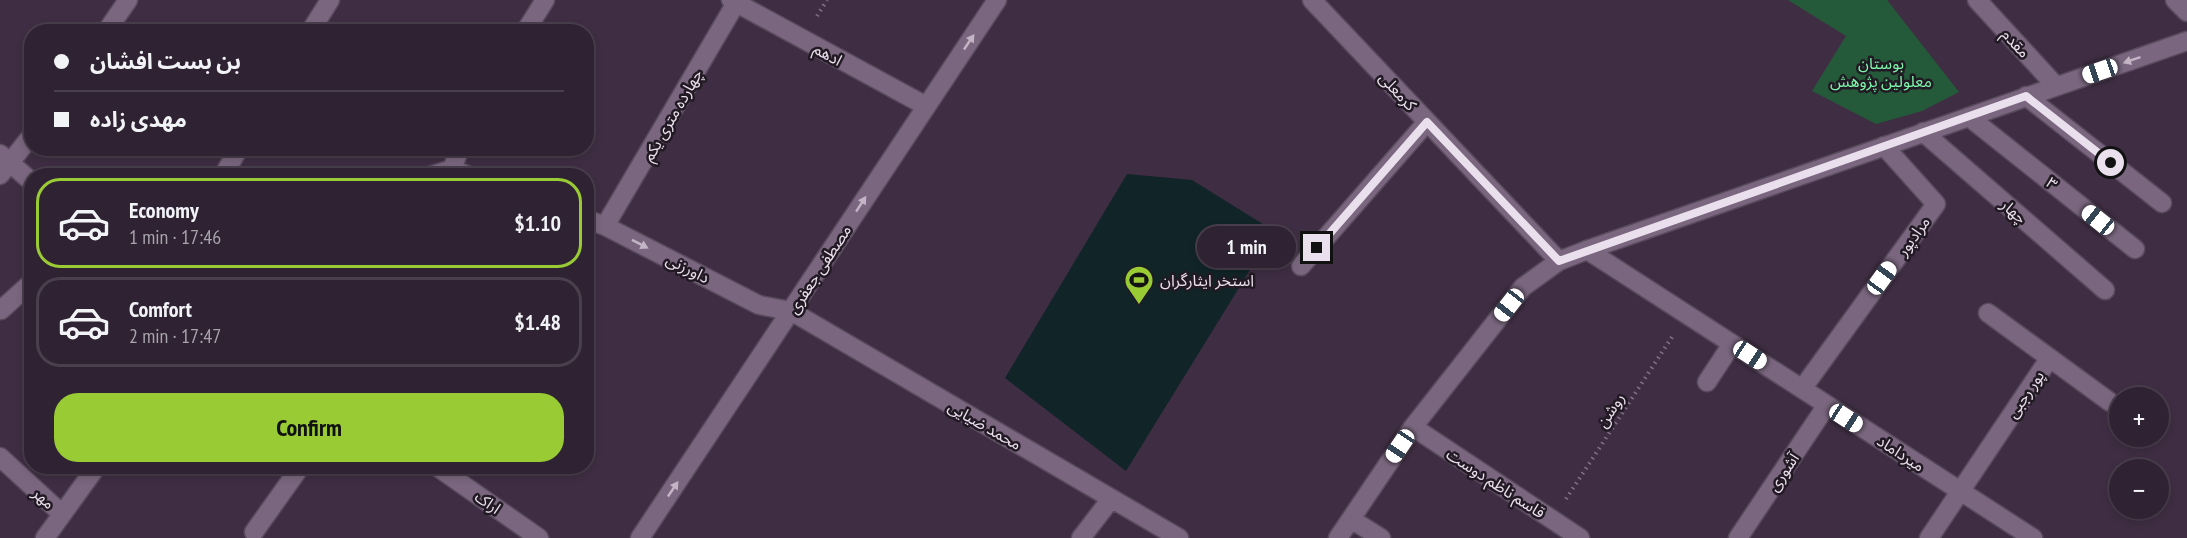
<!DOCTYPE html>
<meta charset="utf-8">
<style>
body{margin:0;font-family:"PT Sans Narrow","Noto Sans Arabic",sans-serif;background:#372a3a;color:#f1f3f6;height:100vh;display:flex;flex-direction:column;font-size:22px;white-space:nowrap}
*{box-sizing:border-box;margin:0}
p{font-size:20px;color:#a7a4ac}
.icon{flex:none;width:33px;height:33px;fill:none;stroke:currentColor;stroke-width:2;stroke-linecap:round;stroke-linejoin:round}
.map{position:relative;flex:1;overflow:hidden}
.drawer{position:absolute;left:24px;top:168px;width:570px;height:306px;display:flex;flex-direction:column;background:#2f2232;border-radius:24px;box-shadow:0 3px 9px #0003,0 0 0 2px #4a3f4d}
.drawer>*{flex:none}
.banner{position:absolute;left:24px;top:24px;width:570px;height:132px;border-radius:24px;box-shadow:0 3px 9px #0003,0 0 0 2px #4a3f4d;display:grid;align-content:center;height:132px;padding:0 30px;background:#2f2232}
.buttons{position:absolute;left:2109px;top:387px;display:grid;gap:12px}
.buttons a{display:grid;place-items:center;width:60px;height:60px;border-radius:50%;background:#2f2232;box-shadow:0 3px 9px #0003,0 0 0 2px #4a3f4d;font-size:30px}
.end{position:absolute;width:27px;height:27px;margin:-14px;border:8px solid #eadfed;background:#111;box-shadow:0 0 0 3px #111}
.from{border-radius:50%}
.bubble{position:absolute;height:42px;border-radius:21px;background:#2f2232;box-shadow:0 3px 9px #0003,0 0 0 2px #4a3f4d;font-size:20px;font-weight:800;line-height:42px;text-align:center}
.car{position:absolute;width:18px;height:36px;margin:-18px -9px;border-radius:8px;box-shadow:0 0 4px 2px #0007;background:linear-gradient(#fff 24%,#345 0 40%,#fff 0 76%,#345 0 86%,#fff 0)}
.banner b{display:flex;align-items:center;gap:21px;height:57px;font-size:22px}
.banner b+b{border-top:2px solid #4a3f4d}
.banner i{width:15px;height:15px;background:#f1f3f6}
ul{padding:10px 0 0;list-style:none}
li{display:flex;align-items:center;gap:18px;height:90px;margin:0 12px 9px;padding:0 18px;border:3px solid #4a3f4d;border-radius:24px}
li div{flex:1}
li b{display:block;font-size:22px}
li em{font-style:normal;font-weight:800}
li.active{border-color:#99cb35}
li>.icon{width:54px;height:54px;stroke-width:1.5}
.button{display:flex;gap:12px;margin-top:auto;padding:12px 30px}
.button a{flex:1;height:69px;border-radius:24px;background:#99cb35;color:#111;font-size:24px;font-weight:800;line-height:69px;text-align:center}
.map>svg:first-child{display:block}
.green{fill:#245a39}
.water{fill:#112428}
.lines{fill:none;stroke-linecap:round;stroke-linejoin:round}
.street-casing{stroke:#594a5d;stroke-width:21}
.secondary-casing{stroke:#594a5d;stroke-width:21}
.path{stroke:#817284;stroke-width:4;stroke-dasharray:1.5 4.5;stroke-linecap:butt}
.street{stroke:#7a677f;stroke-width:18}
.secondary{stroke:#7a677f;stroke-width:18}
.oneway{fill:#c3b5c6}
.route{stroke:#eadfed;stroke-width:8}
.labels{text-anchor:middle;stroke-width:5;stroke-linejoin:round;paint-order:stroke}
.street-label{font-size:16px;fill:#eadfed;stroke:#211923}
.park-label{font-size:16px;fill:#7df8ab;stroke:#211923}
.poi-label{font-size:16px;fill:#eadfed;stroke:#211923;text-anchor:start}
</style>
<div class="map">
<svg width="2187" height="538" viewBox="0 0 2187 538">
<rect width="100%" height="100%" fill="#3f2e43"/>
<!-- green -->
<path class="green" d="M1788,0H1887L1959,92L1922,111L1876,124L1812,91L1846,36Z"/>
<!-- water -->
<path class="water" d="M1127,174L1192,180L1274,231L1126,471L1005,378Z"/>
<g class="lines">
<!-- street casing -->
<g class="street-casing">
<path id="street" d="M731,0L926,106
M1312,0L1559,261
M1977,0L2056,86
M2175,0L2187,12
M106,32L128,0
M310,32L330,0
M525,32L545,0
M2026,96L2162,203
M1969,117L2135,249
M1923,132L2105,290
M0,154L32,182
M452,169L460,148
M0,175L32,135
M223,176L239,148
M430,176L452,169L469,176
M586,219L605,226L759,305L791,311L1179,538
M605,226L736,3
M1301,266L1427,122
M1,310L32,282
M1988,313L2110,402
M1707,382L1732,344
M1802,389L1936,204L1884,146
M1413,427L1580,538
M0,457L62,514
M436,466L539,538
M1351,519L1381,538
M254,532L301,466
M45,538L97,466
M640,538L997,0
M1081,538L1111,499
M1338,538L1413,427L1523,287L1559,261L1587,250L2033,538
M1738,538L1827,405
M1929,538L2049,359"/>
</g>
<!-- secondary casing -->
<g class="secondary-casing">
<path id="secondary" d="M1587,250L2187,41"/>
</g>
<!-- path -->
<path class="path" d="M817,16L827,0
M1566,499L1672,337"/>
<!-- street -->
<use href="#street" class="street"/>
<!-- secondary -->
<use href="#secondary" class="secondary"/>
</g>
<!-- one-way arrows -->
<defs><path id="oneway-solid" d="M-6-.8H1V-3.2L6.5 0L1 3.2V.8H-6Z" transform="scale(1.5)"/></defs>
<g class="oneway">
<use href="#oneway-solid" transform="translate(969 42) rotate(-56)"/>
<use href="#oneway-solid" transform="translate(2132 60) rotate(161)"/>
<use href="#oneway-solid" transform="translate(861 204) rotate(-57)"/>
<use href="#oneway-solid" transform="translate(640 244) rotate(27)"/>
<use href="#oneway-solid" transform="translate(673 489) rotate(-56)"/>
</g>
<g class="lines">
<!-- route -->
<path class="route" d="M1317,248L1427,122L1559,261L2026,96L2111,163"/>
</g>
<!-- icons -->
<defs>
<g id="stadium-pin" transform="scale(1.5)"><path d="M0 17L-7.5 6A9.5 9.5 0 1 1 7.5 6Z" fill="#99cb35" stroke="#211923"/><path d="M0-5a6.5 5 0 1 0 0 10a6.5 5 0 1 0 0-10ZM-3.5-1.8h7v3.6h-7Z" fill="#111"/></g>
</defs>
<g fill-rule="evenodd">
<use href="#stadium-pin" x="1139" y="280"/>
</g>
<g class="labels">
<!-- street labels -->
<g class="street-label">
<text transform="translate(2016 43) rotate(47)" y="6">مقدم</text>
<text transform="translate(828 54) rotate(29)" y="6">ادهم</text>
<text transform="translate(1398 91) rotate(47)" y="6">کرمعلی</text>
<text transform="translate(672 115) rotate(-60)" y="6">چهارده متری یکم</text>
<text transform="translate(2052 183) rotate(39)" y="6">۳</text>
<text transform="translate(2014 211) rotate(41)" y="6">چهار</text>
<text transform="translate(1913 236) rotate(-54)" y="6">مرادپور</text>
<text transform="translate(688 268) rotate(27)" y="6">داورزنی</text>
<text transform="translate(819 269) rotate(-57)" y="6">مصطفی جعفری</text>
<text transform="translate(2025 394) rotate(-56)" y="6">پور رجبی</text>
<text transform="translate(1610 410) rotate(-57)" y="6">روشن</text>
<text transform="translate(985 425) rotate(30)" y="6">محمد ضیایی</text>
<text transform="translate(1901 453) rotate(33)" y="6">میرداماد</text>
<text transform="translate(1783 472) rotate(-56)" y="6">آشوری</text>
<text transform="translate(1496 483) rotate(33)" y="6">قاسم ناظم دوست</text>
<text transform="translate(44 498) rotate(42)" y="6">مهر</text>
<text transform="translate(488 502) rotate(35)" y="6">اراک</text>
</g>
<!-- park labels -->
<g class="park-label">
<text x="1881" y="69">بوستان<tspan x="1881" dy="18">معلولین پژوهش</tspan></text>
</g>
<!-- poi labels -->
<g class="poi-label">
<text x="1160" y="286">استخر ایثارگران</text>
</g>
</g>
</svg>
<div class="buttons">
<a>+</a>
<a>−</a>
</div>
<i class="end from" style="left:2111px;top:163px"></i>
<i class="end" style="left:1317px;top:248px"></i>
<div class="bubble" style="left:1197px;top:226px;width:99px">1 min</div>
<i class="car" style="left:2100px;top:71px;rotate:251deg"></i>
<i class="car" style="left:2098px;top:220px;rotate:309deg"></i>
<i class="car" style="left:1882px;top:278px;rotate:36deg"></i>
<i class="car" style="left:1509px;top:305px;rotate:218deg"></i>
<i class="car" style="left:1750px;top:355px;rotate:123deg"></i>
<i class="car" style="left:1846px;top:418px;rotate:123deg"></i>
<i class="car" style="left:1400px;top:446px;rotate:214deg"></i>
<div class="banner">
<b><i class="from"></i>بن بست افشان</b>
<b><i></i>مهدی زاده</b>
</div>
<section class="drawer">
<ul>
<li class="active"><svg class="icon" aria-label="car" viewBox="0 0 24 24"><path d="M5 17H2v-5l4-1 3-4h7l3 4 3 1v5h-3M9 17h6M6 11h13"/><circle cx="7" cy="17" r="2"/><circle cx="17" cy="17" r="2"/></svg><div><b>Economy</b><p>1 min · 17:46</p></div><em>$1.10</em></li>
<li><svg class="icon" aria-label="car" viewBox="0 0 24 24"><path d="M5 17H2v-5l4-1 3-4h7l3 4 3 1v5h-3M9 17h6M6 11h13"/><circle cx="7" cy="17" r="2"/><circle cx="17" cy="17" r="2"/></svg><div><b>Comfort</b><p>2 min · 17:47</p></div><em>$1.48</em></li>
</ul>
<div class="button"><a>Confirm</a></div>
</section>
</div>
